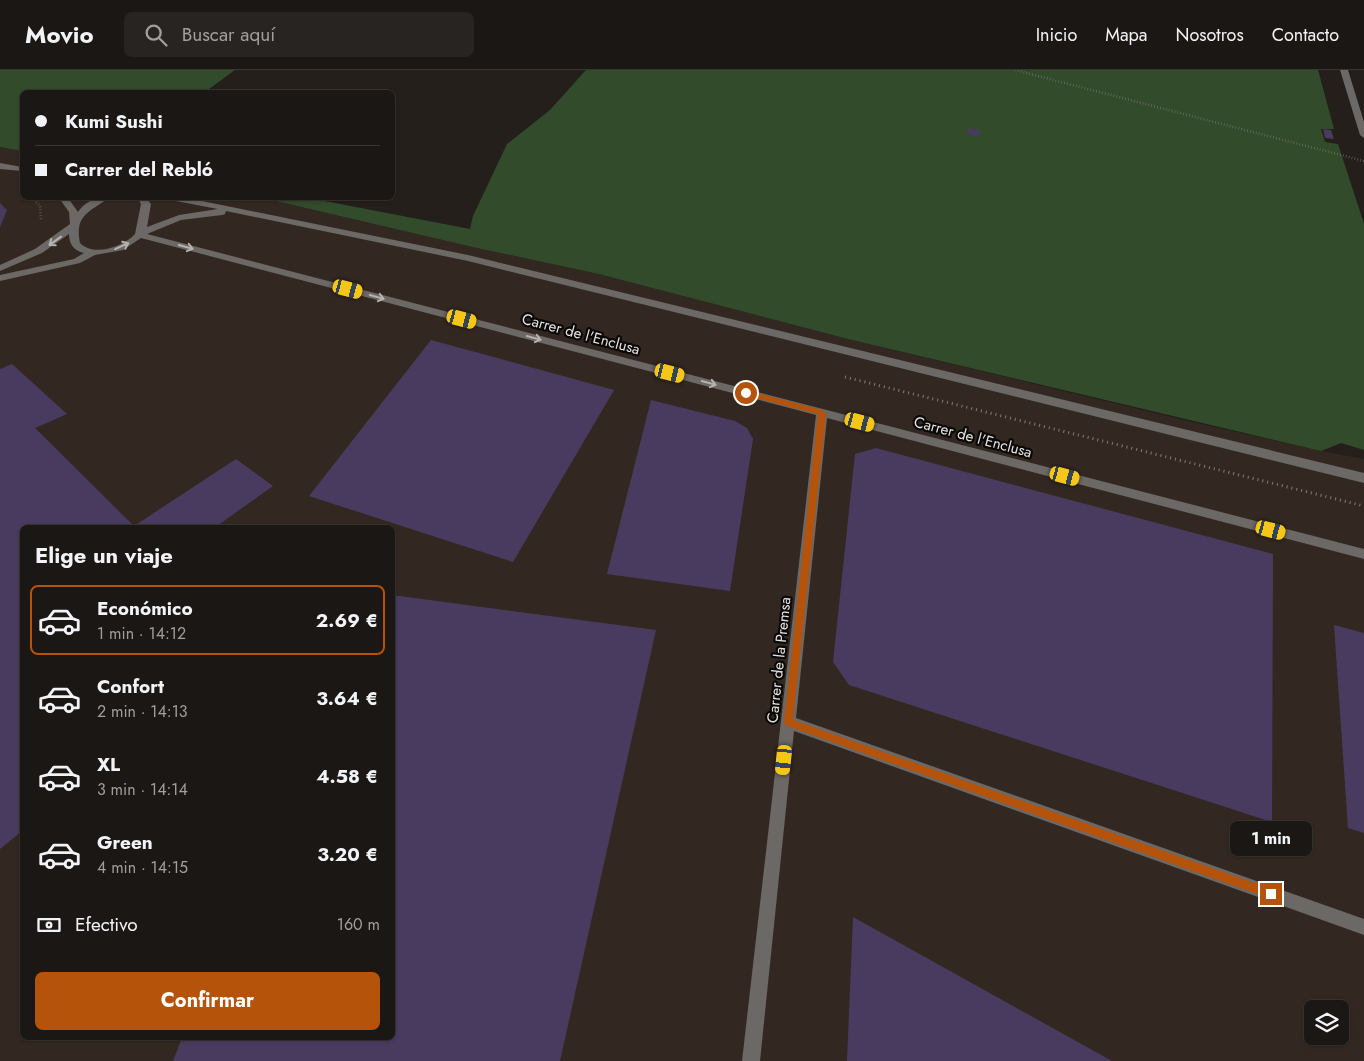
<!DOCTYPE html>
<html lang="es">
<meta charset="utf-8">
<style>
body{margin:0;font-family:Jost,sans-serif;background:#282422;color:#f1f3f6;height:100vh;display:flex;flex-direction:column;font-size:19px;white-space:nowrap}
*{box-sizing:border-box;margin:0}
p{font-size:16px;color:#a09fa0}
.icon{flex:none;width:28px;height:28px;fill:none;stroke:currentColor;stroke-width:2;stroke-linecap:round;stroke-linejoin:round}
.map{position:relative;flex:1;overflow:hidden}
.panel{position:absolute;left:20px;top:455px;width:375px;height:515px;display:flex;flex-direction:column;background:#1b1714;border-radius:8px;box-shadow:0 1px 4px #0004,0 0 0 1px #393634}
.panel>*{flex:none}
.hud{position:absolute;left:20px;top:20px;width:375px;height:110px;border-radius:8px;box-shadow:0 1px 4px #0004,0 0 0 1px #393634;display:grid;align-content:center;height:110px;padding:0 15px;background:#1b1714}
.controls{position:absolute;left:1304px;top:930px;display:grid;gap:10px}
.controls a{display:grid;place-items:center;width:45px;height:45px;border-radius:8px;background:#1b1714;box-shadow:0 1px 4px #0004,0 0 0 1px #393634;font-size:25px}
.end{position:absolute;width:22px;height:22px;margin:-11px;border:6px solid #b45309;background:#fff;box-shadow:0 0 0 2px #fff}
.from{border-radius:50%}
.bubble{position:absolute;height:35px;border-radius:8px;background:#1b1714;box-shadow:0 1px 4px #0004,0 0 0 1px #393634;font-size:16px;font-weight:700;line-height:35px;text-align:center}
.car{position:absolute;width:15px;height:30px;margin:-15px -8px;border-radius:6px;box-shadow:0 0 4px 1px #0007;background:linear-gradient(#f5c518 24%,#345 0 40%,#f5c518 0 76%,#345 0 86%,#f5c518 0)}
.hud b{display:flex;align-items:center;gap:18px;height:48px;font-size:19px}
.hud b+b{border-top:1px solid #393634}
.hud i{width:12px;height:12px;background:#f1f3f6}
ul{padding:0;list-style:none}
li{display:flex;align-items:center;gap:15px;height:70px;margin:0 10px 8px;padding:0 5px;border:2px solid transparent;border-radius:8px}
li div{flex:1}
li b{display:block;font-size:19px}
li em{font-style:normal;font-weight:700}
li.active{border-color:#b45309}
li>.icon{width:45px;height:45px;stroke-width:1.5}
h2{padding:0 15px;font-size:22px;line-height:60px}
.pay{display:flex;align-items:center;gap:12px;height:55px;padding:0 15px;font-size:19px}
.pay p{margin-inline-start:auto}
.primary-button{display:flex;gap:10px;margin-top:auto;padding:10px 15px}
.primary-button a{flex:1;height:58px;border-radius:8px;background:#b45309;color:#fff;font-size:20px;font-weight:700;line-height:58px;text-align:center}
header{display:flex;align-items:center;gap:30px;box-sizing:border-box;height:70px;padding:0 25px;background:#1b1714;border-bottom:1px solid #393634}
header strong{font-size:24px}
nav{display:flex;gap:28px;margin-inline-start:auto;font-size:18px}
.search{width:350px;height:45px;background:#282422;display:flex;align-items:center;gap:12px;box-sizing:border-box;padding:0 18px;border-radius:8px;color:#a09fa0;font-size:19px}
.map>svg:first-child{display:block}
.built{fill:#332821;fill-rule:evenodd}
.green{fill:#324c2b}
.building{fill:#493b5f}
.lines{fill:none;stroke-linecap:round;stroke-linejoin:round}
.path-far1{stroke:#807c79;stroke-width:2.5;stroke-dasharray:0.5 2.5;stroke-linecap:butt}
.path{stroke:#807c79;stroke-width:3;stroke-dasharray:1 4;stroke-linecap:butt}
.minor{fill:#6b6866;fill-rule:evenodd}
.oneway{stroke:#b6b2b0}
.route{fill:#b45309}
.labels{text-anchor:middle;stroke-width:4.5;stroke-linejoin:round;paint-order:stroke}
.street-label{font-size:15px;fill:#e8e4e2;stroke:#0b0908}
</style>
<header>
<strong>Movio</strong>
<div class="search"><svg class="icon" aria-label="search" viewBox="0 0 24 24"><circle cx="10" cy="10" r="6"/><path d="M15 15l6 6"/></svg>Buscar aquí</div>
<nav><a>Inicio</a><a>Mapa</a><a>Nosotros</a><a>Contacto</a></nav>
</header>
<div class="map">
<svg width="1364" height="991" viewBox="0 0 1364 991">
<rect width="100%" height="100%" fill="#241f1b"/>
<!-- built -->
<path class="built" d="M0,77L22,81V128H263L477,178L599,204L848,269L1188,351L1321,381L1364,389V991H0ZM22,458H392V968H22ZM1312,939H1340V966H1312Z"/>
<!-- green -->
<path class="green" d="M0,0H235L205,22H22V81L0,77Z
M586,0H1318L1334,59H1321L1325,72L1338,74L1364,154V380L1341,373L1321,381L848,269L599,204L477,178L263,128H309L470,159L473,146L507,74L550,40Z"/>
<!-- building -->
<path class="building" d="M968,58L981,60L979,66L967,64Z
M1323,59L1331,60L1334,69L1325,68Z
M0,133L7,140L0,157Z
M431,270L614,320L513,492L309,426Z
M12,294L67,344L35,358L134,456L236,389L273,416L214,458H22V761L0,779V299Z
M651,330L735,351L747,358L753,369L730,521L607,504Z
M876,378L1273,484L1272,752L849,615L833,592L855,384Z
M392,525L656,560L560,991H173L182,968H392Z
M1334,555L1364,563V763L1348,758Z
M853,847L1112,991H847Z"/>
<g class="lines">
<!-- path-far1 -->
<path class="path-far1" d="M1015,0L1364,91
M32,128L40,136L41,150"/>
<!-- path -->
<path class="path" d="M845,307L1364,436"/>
<!-- minor -->
<path class="minor" d="M1340,0H1348L1364,52V68L1360,65Z
M0,93L22,97V101L0,99Z
M59,128H68L78,142C85,132 95,127 108,128C91,142 74,144 80,173C94,187 123,177 135,164L141,134L138,128H146L151,134L147,157L179,145L218,139L176,131L171,128H187L468,185L1364,403V413L468,191L226,141L225,144L222,145L181,150L147,164L1364,479V489L827,348L796,648L1364,849V865L794,661L760,991H742L816,345L141,168L123,180L95,185L80,193L0,211V205L74,189L84,183C74,181 69,174 69,164L42,183L0,201V195L35,179L70,154L69,142Z"/>
</g>
<!-- one-way arrows -->
<defs><path id="oneway-shaft" d="M-6 0H5M1.5-3L5.5 0L1.5 3" fill="none" stroke-width="1.6" stroke-linecap="round" stroke-linejoin="round" transform="scale(1.25)"/></defs>
<g class="oneway">
<use href="#oneway-shaft" transform="translate(55 171) rotate(144)"/>
<use href="#oneway-shaft" transform="translate(122 176) rotate(-24)"/>
<use href="#oneway-shaft" transform="translate(186 177) rotate(15)"/>
<use href="#oneway-shaft" transform="translate(377 227) rotate(15)"/>
<use href="#oneway-shaft" transform="translate(534 268) rotate(15)"/>
<use href="#oneway-shaft" transform="translate(709 313) rotate(15)"/>
</g>
<!-- route -->
<path class="route" d="M746,320L822,340L826,343L793,650L1271,819L1276,824L1275,827L1271,829L785,655L784,652L818,344L744,325L743,323Z"/>
<g class="labels">
<!-- street labels -->
<g class="street-label">
<text transform="translate(581 264) rotate(15)" y="5">Carrer de l'Enclusa</text>
<text transform="translate(973 367) rotate(15)" y="5">Carrer de l'Enclusa</text>
<text transform="translate(779 590) rotate(-84)" y="5">Carrer de la Premsa</text>
</g>
</g>
</svg>
<div class="controls">
<a><svg class="icon" aria-label="layers" viewBox="0 0 24 24"><path d="M12 4l9 5-9 5-9-5zM3 14l9 5 9-5"/></svg></a>
</div>
<i class="end from" style="left:746px;top:323px"></i>
<i class="end" style="left:1271px;top:824px"></i>
<div class="bubble" style="left:1230px;top:751px;width:82px">1 min</div>
<i class="car" style="left:348px;top:219px;rotate:105deg"></i>
<i class="car" style="left:462px;top:249px;rotate:105deg"></i>
<i class="car" style="left:670px;top:303px;rotate:104deg"></i>
<i class="car" style="left:860px;top:352px;rotate:105deg"></i>
<i class="car" style="left:1065px;top:406px;rotate:105deg"></i>
<i class="car" style="left:1271px;top:460px;rotate:105deg"></i>
<i class="car" style="left:784px;top:690px;rotate:186deg"></i>
<div class="hud">
<b><i class="from"></i>Kumi Sushi</b>
<b><i></i>Carrer del Rebló</b>
</div>
<section class="panel">
<h2>Elige un viaje</h2>
<ul>
<li class="active"><svg class="icon" aria-label="car" viewBox="0 0 24 24"><path d="M5 17H2v-5l4-1 3-4h7l3 4 3 1v5h-3M9 17h6M6 11h13"/><circle cx="7" cy="17" r="2"/><circle cx="17" cy="17" r="2"/></svg><div><b>Económico</b><p>1 min · 14:12</p></div><em>2.69 €</em></li>
<li><svg class="icon" aria-label="car" viewBox="0 0 24 24"><path d="M5 17H2v-5l4-1 3-4h7l3 4 3 1v5h-3M9 17h6M6 11h13"/><circle cx="7" cy="17" r="2"/><circle cx="17" cy="17" r="2"/></svg><div><b>Confort</b><p>2 min · 14:13</p></div><em>3.64 €</em></li>
<li><svg class="icon" aria-label="car" viewBox="0 0 24 24"><path d="M5 17H2v-5l4-1 3-4h7l3 4 3 1v5h-3M9 17h6M6 11h13"/><circle cx="7" cy="17" r="2"/><circle cx="17" cy="17" r="2"/></svg><div><b>XL</b><p>3 min · 14:14</p></div><em>4.58 €</em></li>
<li><svg class="icon" aria-label="car" viewBox="0 0 24 24"><path d="M5 17H2v-5l4-1 3-4h7l3 4 3 1v5h-3M9 17h6M6 11h13"/><circle cx="7" cy="17" r="2"/><circle cx="17" cy="17" r="2"/></svg><div><b>Green</b><p>4 min · 14:15</p></div><em>3.20 €</em></li>
</ul>
<div class="pay"><svg class="icon" aria-label="cash" viewBox="0 0 24 24"><path d="M3 7h18v10H3z"/><circle cx="12" cy="12" r="2"/></svg>Efectivo<p>160 m</p></div>
<div class="primary-button"><a>Confirmar</a></div>
</section>
</div>
